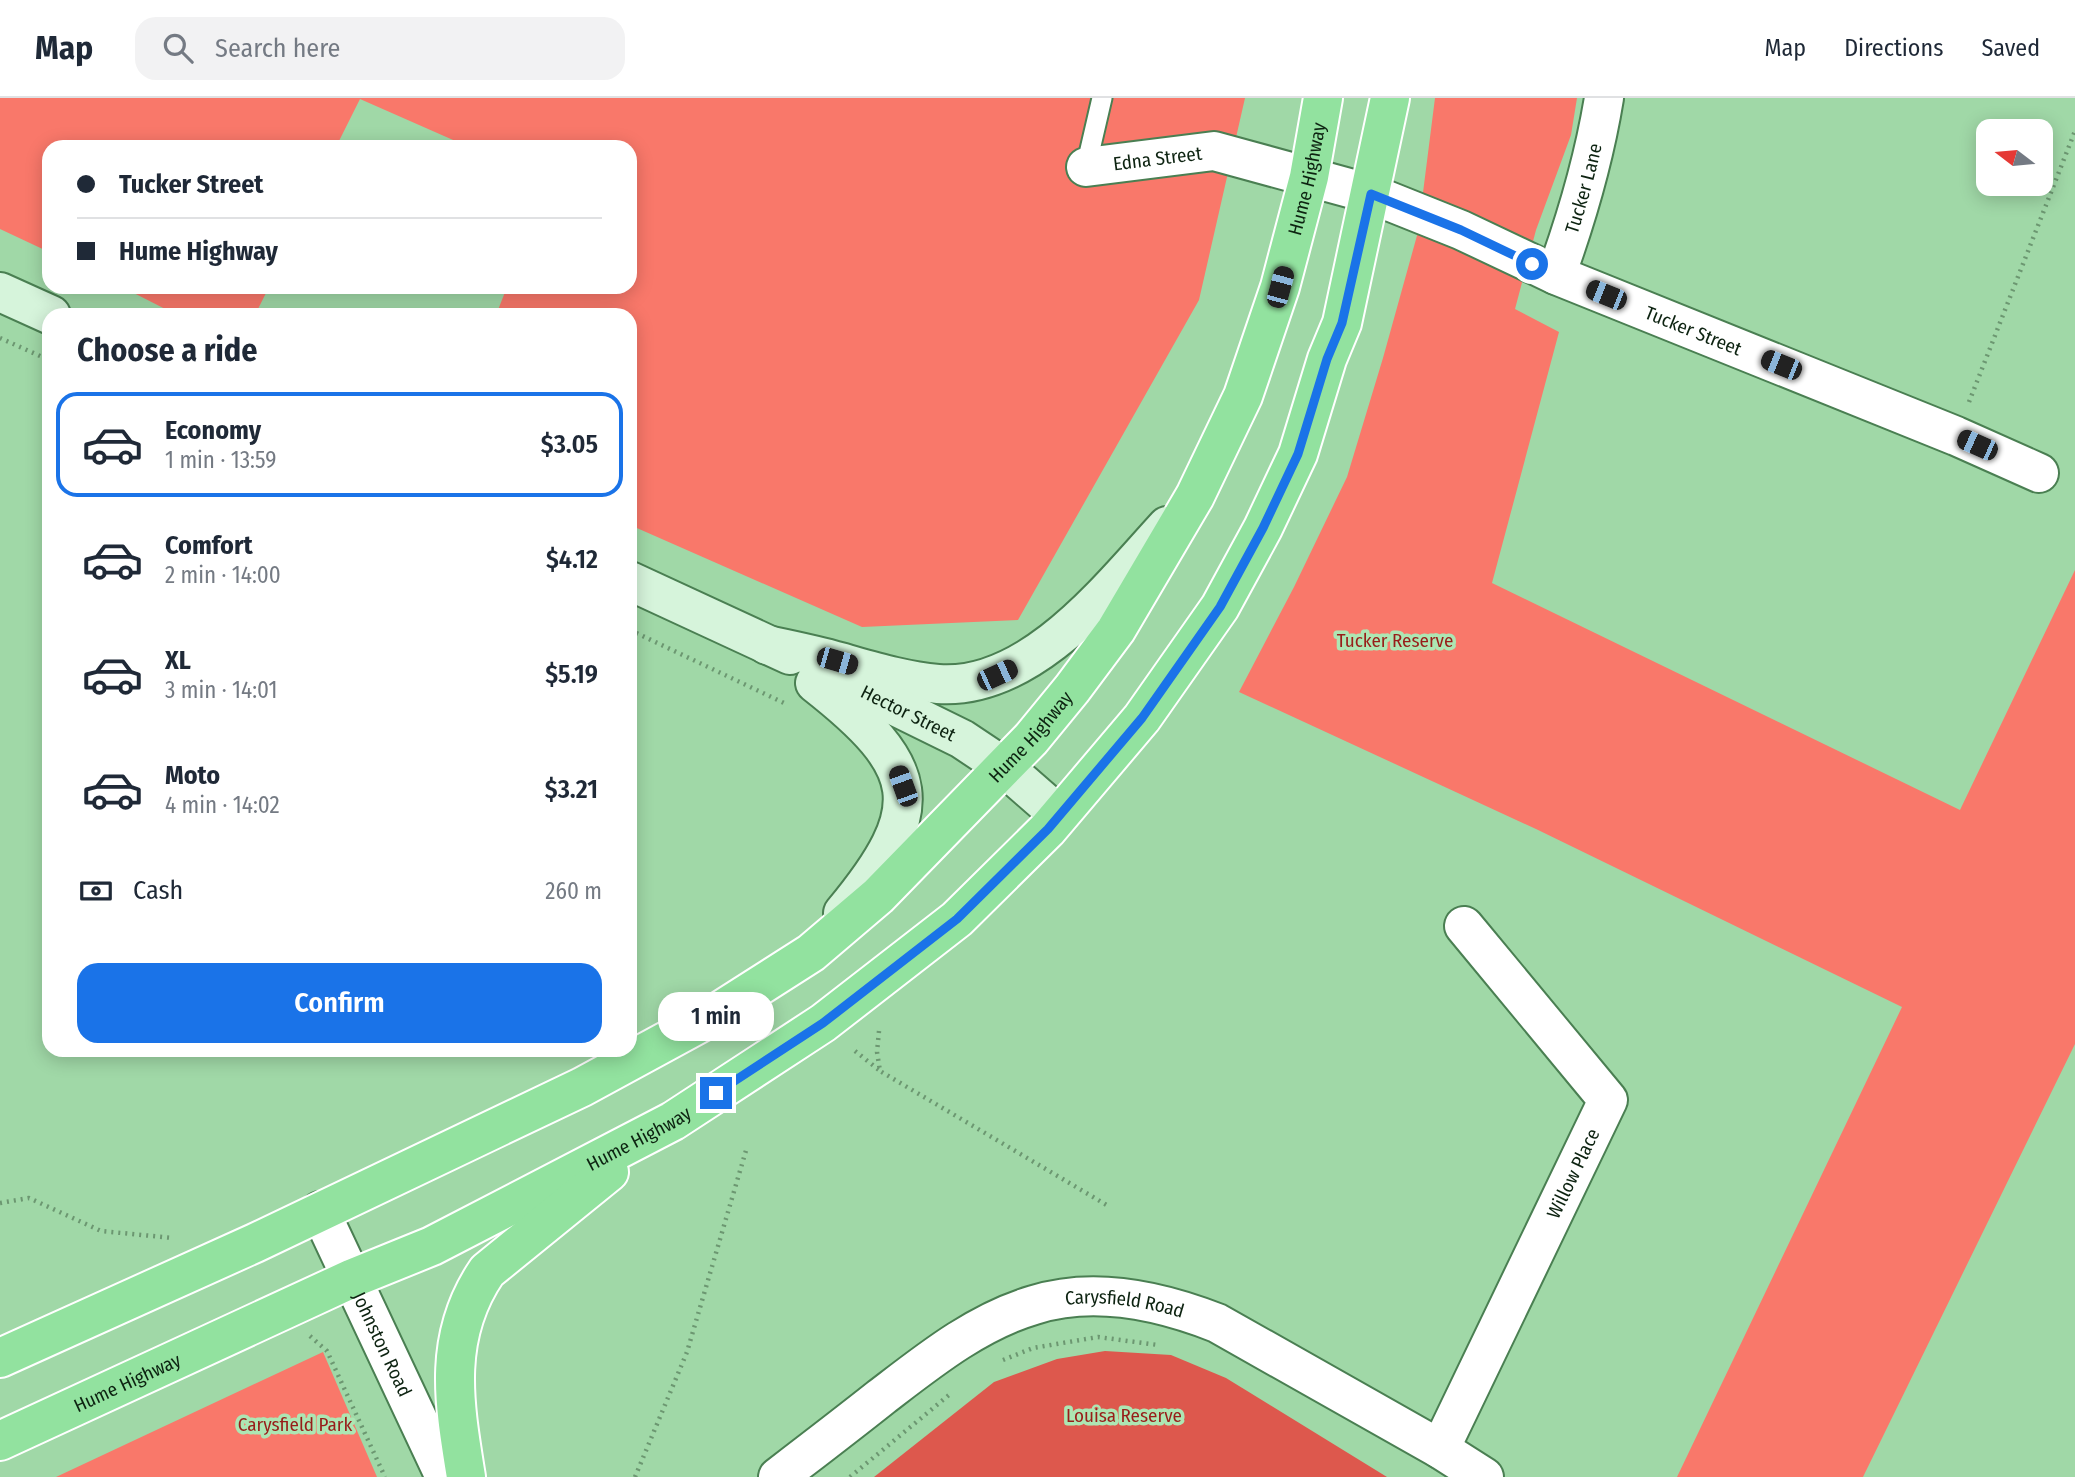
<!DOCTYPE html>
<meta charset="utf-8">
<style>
body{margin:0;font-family:"Fira Sans Condensed",sans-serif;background:#f2f2f3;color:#1f2937;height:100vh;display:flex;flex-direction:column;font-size:26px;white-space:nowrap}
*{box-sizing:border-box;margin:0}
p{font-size:23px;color:#747a83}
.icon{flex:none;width:38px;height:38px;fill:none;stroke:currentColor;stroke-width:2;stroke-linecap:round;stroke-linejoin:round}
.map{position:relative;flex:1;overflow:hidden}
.panel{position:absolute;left:42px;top:210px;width:595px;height:749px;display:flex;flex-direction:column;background:#fff;border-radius:21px;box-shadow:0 4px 18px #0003}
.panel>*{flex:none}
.top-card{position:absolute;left:42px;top:42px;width:595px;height:154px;border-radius:21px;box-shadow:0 4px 18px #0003;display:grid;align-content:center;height:154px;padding:0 35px;background:#fff}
.needle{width:46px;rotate:286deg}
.controls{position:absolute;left:1976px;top:21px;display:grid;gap:14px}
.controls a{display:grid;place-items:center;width:77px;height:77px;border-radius:14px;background:#fff;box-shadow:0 4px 18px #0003;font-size:35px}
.end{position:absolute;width:32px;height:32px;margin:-16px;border:9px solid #1a73e8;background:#fff;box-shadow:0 0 0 4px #fff}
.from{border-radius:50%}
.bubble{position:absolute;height:49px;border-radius:21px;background:#fff;box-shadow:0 4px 18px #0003;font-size:23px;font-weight:600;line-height:49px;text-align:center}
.car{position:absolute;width:21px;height:42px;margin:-21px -10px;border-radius:9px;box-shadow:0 0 5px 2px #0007;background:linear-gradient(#222 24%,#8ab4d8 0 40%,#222 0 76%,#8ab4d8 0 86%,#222 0)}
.top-card b{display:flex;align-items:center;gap:24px;height:66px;font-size:26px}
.top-card b+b{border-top:2px solid #e0e1e3}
.top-card i{width:18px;height:18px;background:#1f2937}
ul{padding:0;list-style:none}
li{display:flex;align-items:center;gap:21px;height:105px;margin:0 14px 10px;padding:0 21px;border:4px solid transparent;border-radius:21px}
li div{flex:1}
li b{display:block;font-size:26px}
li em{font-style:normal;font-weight:600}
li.active{border-color:#1a73e8}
li>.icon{width:63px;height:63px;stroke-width:1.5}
h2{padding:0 35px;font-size:32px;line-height:84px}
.pay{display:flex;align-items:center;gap:18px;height:77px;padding:0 35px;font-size:26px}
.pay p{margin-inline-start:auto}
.button{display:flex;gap:14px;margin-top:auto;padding:14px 35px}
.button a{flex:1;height:80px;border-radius:21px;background:#1a73e8;color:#fff;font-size:28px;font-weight:600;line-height:80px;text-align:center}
header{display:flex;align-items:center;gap:42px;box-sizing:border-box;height:98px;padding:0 35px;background:#fff;border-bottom:2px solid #e0e1e3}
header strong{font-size:33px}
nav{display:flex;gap:38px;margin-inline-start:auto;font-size:24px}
.search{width:490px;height:63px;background:#f2f2f3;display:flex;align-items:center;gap:18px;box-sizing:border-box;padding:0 24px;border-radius:21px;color:#747a83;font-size:26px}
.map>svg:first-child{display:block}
.green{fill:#f9786a}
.forest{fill:#dd584d}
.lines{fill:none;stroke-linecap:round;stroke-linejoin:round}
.service-casing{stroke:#4a7f52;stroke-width:23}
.minor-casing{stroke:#4a7f52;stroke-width:42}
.tertiary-casing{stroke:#4a7f52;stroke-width:42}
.secondary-casing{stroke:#4a7f52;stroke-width:42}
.trunk-casing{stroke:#fff;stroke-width:42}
.path{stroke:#6c9771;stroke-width:4.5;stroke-dasharray:2 5;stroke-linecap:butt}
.service{stroke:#fff;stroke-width:19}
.minor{stroke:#fff;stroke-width:38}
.tertiary{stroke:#fff;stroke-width:38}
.secondary{stroke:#d6f4db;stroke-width:38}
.trunk{stroke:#92e29f;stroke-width:38}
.route{stroke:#1a73e8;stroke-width:9}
.labels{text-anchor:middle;stroke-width:7;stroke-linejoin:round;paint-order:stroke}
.street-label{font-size:19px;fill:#0d2311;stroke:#ade6b3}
.park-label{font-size:19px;fill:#981d19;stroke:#ade6b3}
</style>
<header>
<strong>Map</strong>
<div class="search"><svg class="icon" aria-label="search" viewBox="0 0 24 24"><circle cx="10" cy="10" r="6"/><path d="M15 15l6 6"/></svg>Search here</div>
<nav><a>Map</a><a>Directions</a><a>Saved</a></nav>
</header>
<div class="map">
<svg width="2075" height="1379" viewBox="0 0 2075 1379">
<rect width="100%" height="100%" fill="#a0d8a7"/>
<!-- green -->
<path class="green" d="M0,0H1245L1199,202L1018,522L862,529L630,427V217H496L507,189H630V49H469L360,1L336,49H49V154L0,131Z
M1435,0H1577L1571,37L1536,132L1515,211L1559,234L1492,485L1960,712L2075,472V946L1863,1379H1677L1902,909L1536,731L1239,594L1294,489L1347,379L1383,260L1418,134Z
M122,189H269L255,217H177Z
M323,1254L377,1379H56Z"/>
<!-- forest -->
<path class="forest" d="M1105,1253L1171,1257L1226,1280L1387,1379H874L994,1284L1057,1261Z"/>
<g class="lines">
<!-- service casing -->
<g class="service-casing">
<path id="service" d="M1086,69L1102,0"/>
</g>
<!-- minor casing -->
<g class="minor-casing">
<g id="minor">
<path id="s1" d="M1086,69L1214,53L1371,96L1461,132L1556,177L1956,338L2039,375"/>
<path id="s2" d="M1556,177C1577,119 1594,61 1604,0"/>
<path id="s3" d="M1440,1351L1608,1002L1464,828"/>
<path id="s4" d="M778,1379C812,1353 846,1327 880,1300C927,1264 976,1224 1034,1207C1094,1188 1161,1203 1217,1225L1440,1351L1484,1379"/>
</g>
</g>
<!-- tertiary casing -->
<g class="tertiary-casing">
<g id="tertiary">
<path id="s5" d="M320,1113L445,1379"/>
</g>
</g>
<!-- secondary casing -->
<g class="secondary-casing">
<g id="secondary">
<path d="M0,194L51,217"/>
<path d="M630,483L790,557"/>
<path d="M767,547C791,552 816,557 840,564C872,573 904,583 938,586C1031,593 1110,490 1167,428"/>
<path id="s6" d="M844,583L962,641L1004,669L1059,717"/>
<path d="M815,585C922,669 931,709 843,815"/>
</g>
</g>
<!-- trunk casing -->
<g class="trunk-casing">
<g id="trunk">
<path id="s7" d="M0,1260L255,1145L582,989L709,920L811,855L878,798L1031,641L1072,591L1116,532L1195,398L1243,298L1280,189L1309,79L1323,0"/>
<path id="s8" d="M0,1343L353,1180L432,1148L673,1023L823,925L957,821L1048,731L1142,620L1220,509L1263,430L1298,356L1327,261L1342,225L1390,0"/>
<path d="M466,1379C454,1305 442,1239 487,1173L609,1074"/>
</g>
</g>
<!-- path -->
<path class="path" d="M0,240L49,262
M1969,304L2075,33
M630,532L784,605
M879,933L877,954L880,973L1110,1109
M855,953L879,972
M0,1105L29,1100L101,1133L173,1140
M310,1238L327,1253L385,1379
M1003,1262L1033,1250L1098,1239L1158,1247
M635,1379L687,1254L747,1049
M850,1379L949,1297"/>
<!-- service -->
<use href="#service" class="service"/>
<!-- minor -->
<use href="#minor" class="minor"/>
<!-- tertiary -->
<use href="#tertiary" class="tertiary"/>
<!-- secondary -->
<use href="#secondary" class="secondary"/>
<!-- trunk -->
<use href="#trunk" class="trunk"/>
</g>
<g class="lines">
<!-- route -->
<path class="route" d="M716,995L823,925L957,821L1048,731L1142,620L1220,509L1263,430L1298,356L1327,261L1342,225L1371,96L1461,132L1532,166"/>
</g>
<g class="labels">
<!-- street labels -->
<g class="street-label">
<text dy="7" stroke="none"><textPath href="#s1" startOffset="72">Edna Street</textPath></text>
<text dy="7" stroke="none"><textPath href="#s7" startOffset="1846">Hume Highway</textPath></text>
<text dy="7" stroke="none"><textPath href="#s2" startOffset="91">Tucker Lane</textPath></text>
<text dy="7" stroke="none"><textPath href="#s1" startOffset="642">Tucker Street</textPath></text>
<text dy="7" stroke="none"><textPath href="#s6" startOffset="72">Hector Street</textPath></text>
<text dy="7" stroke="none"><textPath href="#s7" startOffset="1216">Hume Highway</textPath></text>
<text dy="7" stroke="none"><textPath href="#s8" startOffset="707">Hume Highway</textPath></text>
<text dy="7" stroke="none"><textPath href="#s3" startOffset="306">Willow Place</textPath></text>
<text dy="7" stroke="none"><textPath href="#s4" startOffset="402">Carysfield Road</textPath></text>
<text dy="7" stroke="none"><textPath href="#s5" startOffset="147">Johnston Road</textPath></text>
<text dy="7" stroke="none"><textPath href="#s8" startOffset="140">Hume Highway</textPath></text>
</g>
<!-- park labels -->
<g class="park-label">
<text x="1395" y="549">Tucker Reserve</text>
<text x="1124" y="1324">Louisa Reserve</text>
<text x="295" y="1333">Carysfield Park</text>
</g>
</g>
</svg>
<div class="controls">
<a><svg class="needle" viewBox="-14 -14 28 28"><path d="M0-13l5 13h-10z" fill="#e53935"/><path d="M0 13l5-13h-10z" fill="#747a83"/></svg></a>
</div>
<i class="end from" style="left:1532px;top:166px"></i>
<i class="end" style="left:716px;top:995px"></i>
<div class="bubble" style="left:658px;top:894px;width:116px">1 min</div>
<i class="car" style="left:1280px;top:189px;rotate:15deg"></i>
<i class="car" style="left:1606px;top:197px;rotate:292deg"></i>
<i class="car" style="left:1781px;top:267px;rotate:292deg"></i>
<i class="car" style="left:1977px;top:347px;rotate:294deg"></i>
<i class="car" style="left:837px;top:563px;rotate:106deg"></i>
<i class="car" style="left:997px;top:577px;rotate:65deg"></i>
<i class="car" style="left:903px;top:688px;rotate:340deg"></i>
<div class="top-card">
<b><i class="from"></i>Tucker Street</b>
<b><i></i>Hume Highway</b>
</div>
<section class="panel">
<h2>Choose a ride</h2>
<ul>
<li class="active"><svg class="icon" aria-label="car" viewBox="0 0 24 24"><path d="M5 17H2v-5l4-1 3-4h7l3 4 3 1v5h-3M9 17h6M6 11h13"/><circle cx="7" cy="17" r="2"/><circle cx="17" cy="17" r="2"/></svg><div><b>Economy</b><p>1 min · 13:59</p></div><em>$3.05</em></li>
<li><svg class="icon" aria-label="car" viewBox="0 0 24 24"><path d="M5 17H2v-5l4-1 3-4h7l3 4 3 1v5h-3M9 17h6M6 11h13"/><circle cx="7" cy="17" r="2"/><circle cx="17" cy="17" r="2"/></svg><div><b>Comfort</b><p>2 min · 14:00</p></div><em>$4.12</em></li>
<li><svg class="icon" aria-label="car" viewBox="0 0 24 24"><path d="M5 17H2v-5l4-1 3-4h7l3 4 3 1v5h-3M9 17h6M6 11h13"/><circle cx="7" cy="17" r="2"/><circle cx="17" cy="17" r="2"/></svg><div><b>XL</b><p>3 min · 14:01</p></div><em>$5.19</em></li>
<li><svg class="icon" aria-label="car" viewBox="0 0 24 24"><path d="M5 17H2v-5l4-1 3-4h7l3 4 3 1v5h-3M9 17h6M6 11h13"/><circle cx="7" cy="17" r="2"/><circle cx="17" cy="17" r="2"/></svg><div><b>Moto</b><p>4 min · 14:02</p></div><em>$3.21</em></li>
</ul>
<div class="pay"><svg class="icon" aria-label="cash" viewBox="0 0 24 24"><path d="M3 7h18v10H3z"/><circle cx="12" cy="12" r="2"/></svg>Cash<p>260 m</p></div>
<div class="button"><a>Confirm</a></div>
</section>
</div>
